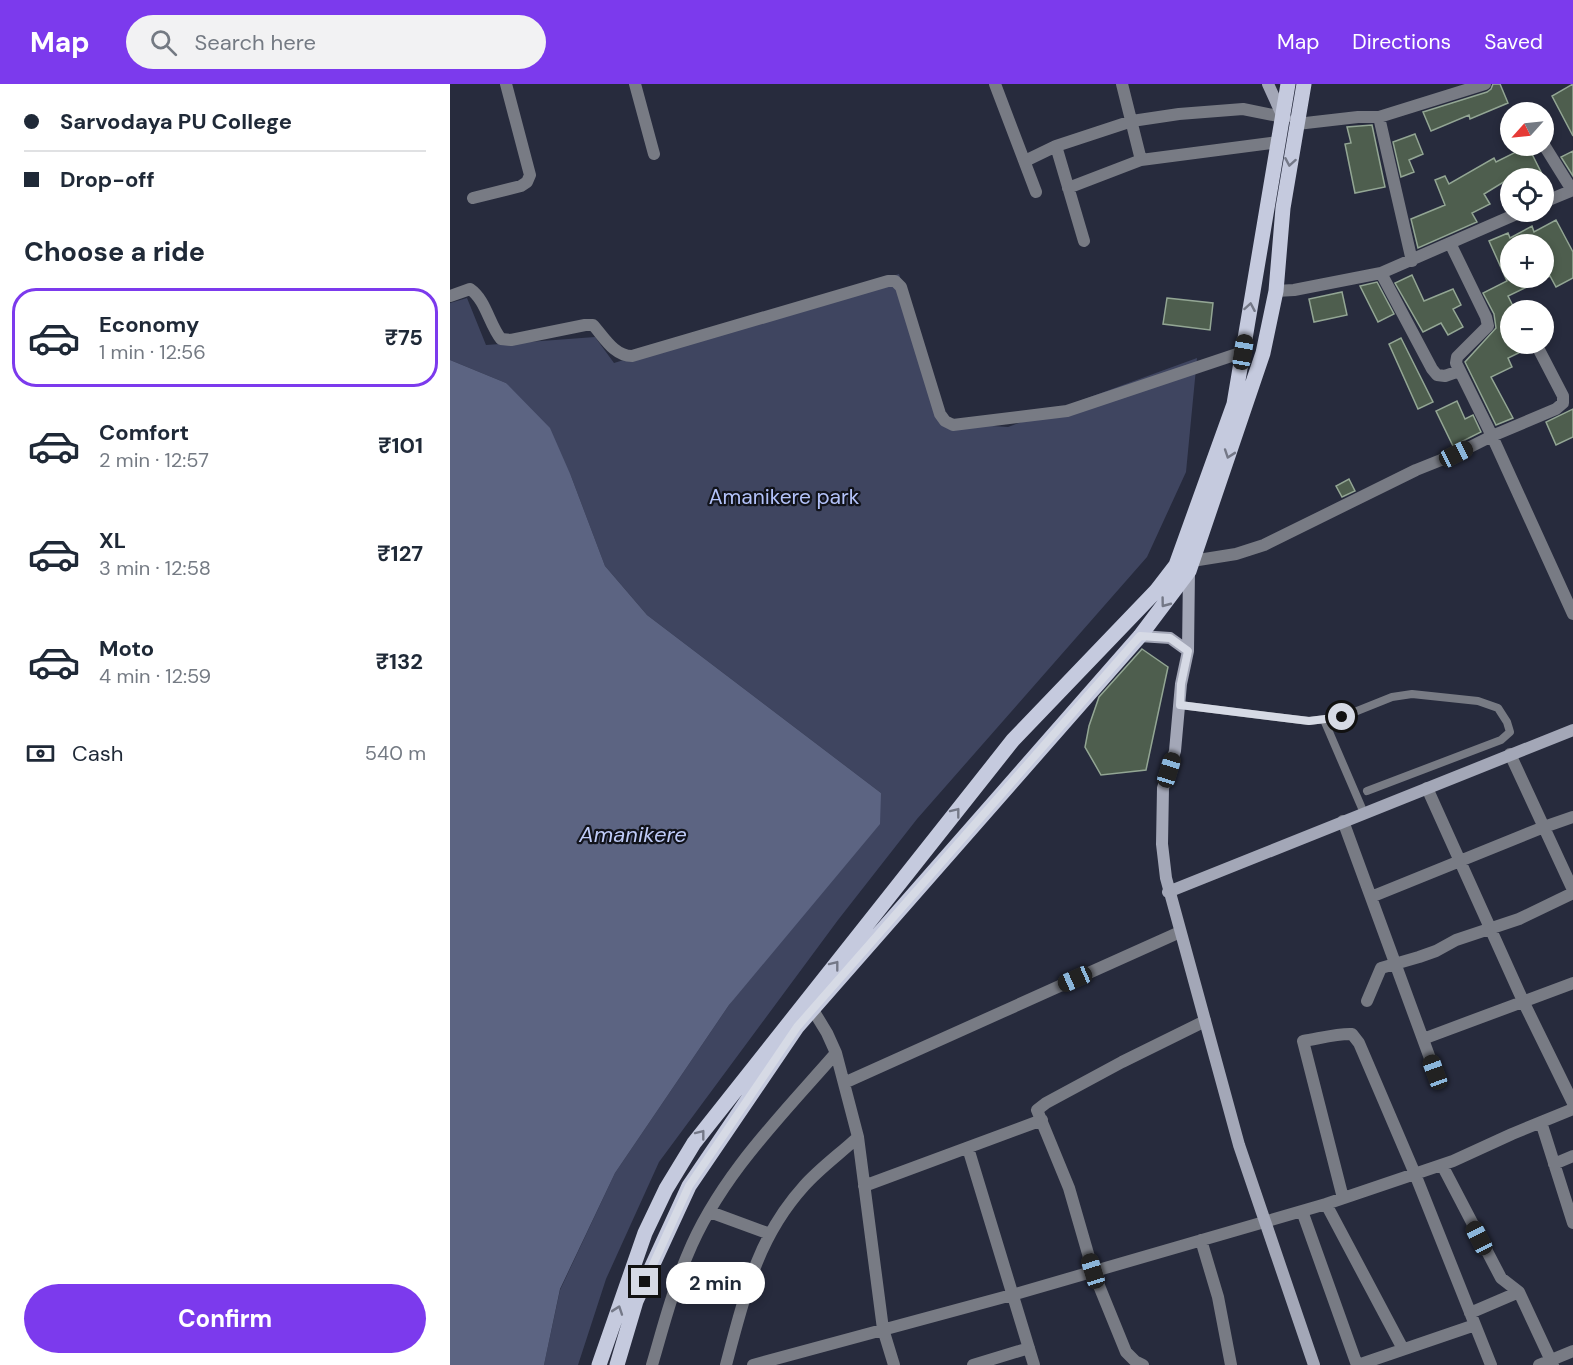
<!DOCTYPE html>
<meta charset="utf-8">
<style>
body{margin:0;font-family:"DM Sans",sans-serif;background:#f2f2f3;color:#1f2937;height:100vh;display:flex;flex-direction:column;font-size:22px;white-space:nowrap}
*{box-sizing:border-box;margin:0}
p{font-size:20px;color:#747a83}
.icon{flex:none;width:33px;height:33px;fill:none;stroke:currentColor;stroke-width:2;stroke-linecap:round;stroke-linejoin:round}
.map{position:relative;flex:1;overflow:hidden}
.side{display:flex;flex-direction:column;background:#fff;width:450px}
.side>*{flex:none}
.banner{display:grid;align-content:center;height:132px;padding:0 24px;background:#fff}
.needle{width:39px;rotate:243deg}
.tools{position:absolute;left:1050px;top:18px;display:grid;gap:12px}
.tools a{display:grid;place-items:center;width:54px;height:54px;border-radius:50%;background:#fff;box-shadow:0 3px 9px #0003;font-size:30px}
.end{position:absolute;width:27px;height:27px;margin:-14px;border:8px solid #d6dae5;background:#111;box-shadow:0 0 0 3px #111}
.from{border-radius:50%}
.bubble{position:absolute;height:42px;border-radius:21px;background:#fff;box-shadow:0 3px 9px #0003;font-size:20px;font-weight:700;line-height:42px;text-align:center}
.car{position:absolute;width:18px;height:36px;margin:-18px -9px;border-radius:8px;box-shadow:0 0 4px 2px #0007;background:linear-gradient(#222 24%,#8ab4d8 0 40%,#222 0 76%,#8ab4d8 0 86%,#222 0)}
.banner b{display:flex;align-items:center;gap:21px;height:57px;font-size:22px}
.banner b+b{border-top:2px solid #e0e1e3}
.banner i{width:15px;height:15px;background:#1f2937}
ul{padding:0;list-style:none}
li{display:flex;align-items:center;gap:18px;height:99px;margin:0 12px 9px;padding:0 12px;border:3px solid transparent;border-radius:24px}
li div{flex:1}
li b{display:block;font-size:22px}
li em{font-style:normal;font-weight:700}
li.active{border-color:#7c3aed}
li>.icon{width:54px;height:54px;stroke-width:1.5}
h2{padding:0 24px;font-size:27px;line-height:72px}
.pay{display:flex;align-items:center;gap:15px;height:66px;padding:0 24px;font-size:22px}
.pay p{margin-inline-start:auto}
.action{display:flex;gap:12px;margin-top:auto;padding:12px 24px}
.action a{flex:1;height:69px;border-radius:36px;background:#7c3aed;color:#fff;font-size:24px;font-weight:700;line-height:69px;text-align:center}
header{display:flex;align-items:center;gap:36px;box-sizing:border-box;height:84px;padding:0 30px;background:#7c3aed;color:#fff}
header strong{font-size:28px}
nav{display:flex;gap:33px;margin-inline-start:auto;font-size:21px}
.search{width:420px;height:54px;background:#f2f2f3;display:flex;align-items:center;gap:15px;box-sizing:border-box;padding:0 21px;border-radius:33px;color:#747a83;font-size:22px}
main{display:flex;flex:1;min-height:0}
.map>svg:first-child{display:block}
.green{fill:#3f4560}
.water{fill:#5c6482}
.building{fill:#4e5e4e;stroke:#93a694;stroke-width:1.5;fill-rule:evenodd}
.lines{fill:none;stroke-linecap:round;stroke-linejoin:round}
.service{stroke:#787b84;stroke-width:8}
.minor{stroke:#787b84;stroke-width:12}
.secondary{stroke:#a3a7b7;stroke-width:12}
.primary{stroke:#c5cade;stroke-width:15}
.oneway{stroke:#747887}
.route{stroke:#d6dae5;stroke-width:8}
.labels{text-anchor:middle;stroke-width:4.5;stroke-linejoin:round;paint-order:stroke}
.park-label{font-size:21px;fill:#b3c2f9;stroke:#12141c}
.water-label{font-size:22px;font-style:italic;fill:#bfcbf7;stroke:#12141c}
</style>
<header>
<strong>Map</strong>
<div class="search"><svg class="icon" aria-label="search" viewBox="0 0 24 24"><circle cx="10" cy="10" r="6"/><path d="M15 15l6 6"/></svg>Search here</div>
<nav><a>Map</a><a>Directions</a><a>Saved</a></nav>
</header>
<main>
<section class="side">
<div class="banner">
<b><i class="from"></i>Sarvodaya PU College</b>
<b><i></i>Drop-off</b>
</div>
<h2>Choose a ride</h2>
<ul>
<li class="active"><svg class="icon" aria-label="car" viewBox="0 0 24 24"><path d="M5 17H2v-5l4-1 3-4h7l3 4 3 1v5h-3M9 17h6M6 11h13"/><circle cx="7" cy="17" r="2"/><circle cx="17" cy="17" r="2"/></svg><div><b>Economy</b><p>1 min · 12:56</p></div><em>₹75</em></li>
<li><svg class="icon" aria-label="car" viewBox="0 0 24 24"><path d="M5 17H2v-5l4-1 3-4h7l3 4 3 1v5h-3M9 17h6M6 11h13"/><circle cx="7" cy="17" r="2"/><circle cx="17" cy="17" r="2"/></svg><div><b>Comfort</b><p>2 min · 12:57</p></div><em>₹101</em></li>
<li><svg class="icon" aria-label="car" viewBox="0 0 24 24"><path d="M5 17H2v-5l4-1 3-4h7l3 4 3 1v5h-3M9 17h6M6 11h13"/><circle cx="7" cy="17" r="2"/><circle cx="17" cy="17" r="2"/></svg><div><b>XL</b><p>3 min · 12:58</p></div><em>₹127</em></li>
<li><svg class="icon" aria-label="car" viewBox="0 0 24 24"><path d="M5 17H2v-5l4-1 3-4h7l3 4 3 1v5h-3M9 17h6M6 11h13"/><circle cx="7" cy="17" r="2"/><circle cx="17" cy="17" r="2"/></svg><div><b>Moto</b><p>4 min · 12:59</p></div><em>₹132</em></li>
</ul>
<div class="pay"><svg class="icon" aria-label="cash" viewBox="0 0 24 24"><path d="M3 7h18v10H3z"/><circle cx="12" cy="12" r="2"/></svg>Cash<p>540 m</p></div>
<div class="action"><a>Confirm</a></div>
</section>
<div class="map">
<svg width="1123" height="1281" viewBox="0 0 1123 1281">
<rect width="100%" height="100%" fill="#272b3d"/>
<!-- green -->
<path class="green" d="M449,190L494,339L558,343L747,274L736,388L697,473L467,735L388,836L209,1078L156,1195L128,1281H94L110,1206L165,1089L279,921L431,709L197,531L155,482L121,392L56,299L0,276V219L17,214L36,261L145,253L164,279Z"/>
<!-- water -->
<path class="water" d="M0,276L56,299L100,344L121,392L155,482L197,531L431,709L430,740L279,921L165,1089L110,1205L94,1281H0Z"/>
<!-- building -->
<path class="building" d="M1043,0H1050L1058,19L1020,35L1019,31L981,47L973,28L1037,8L1041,5Z
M1123,0V52L1102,12Z
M922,41L935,103L905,109L895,60L901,59L897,43Z
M965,50L973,70L959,76L964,88L951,93L943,58Z
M1078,62L1094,94H1060L1034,110L1040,120L1022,129L1027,138L968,164L961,135L995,121L985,96L995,92L999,100L1044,74L1046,78Z
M1123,67V92L1111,73Z
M1106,136L1123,168V194L1106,203L1100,192L1058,212L1063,222L1060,223V260H1078L1079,264L1058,274L1062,283L1041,293L1063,334L1046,341L1015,278L1046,244L1044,230L1033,209L1057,197L1039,157L1058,149L1060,154L1082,142L1084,148ZM1060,160H1094V194H1060Z
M962,191L974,217L1003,205L1011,221L1003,225L1013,243L998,251L991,239L973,248L945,199Z
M927,198L944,230L928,238L910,202Z
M892,208L897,231L864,238L859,215Z
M717,214L763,219L760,246L713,240Z
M951,254L983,318L968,325L939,260Z
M1007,317L1015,335L1023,331L1031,348L1003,362L986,327Z
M1123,325V353L1106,361L1096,338Z
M899,395L905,407L892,413L886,402Z
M692,565L718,583L696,686L651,691L635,663L639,642L649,613Z"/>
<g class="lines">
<!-- service -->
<path class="service" d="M730,621L859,637L892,633L942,613L962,610L1028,617L1048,624L1057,638L1060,648L1051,656L917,707
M874,636L914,729"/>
<!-- minor -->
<path class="minor" d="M185,0L204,70
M545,0L586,108
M672,0L691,76L829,58
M1072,27L1073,28
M929,33L962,177
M847,40L908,33H929L1035,0
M1094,61L1122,106
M606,62L634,157
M575,77L606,62L682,37L729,30L793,25L833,33
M618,104L691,76
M23,114L71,102L77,98L80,91L56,0
M1094,118L1123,106
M1000,159L1036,233L1038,242L1007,273L1006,279L1042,352L1106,325L1113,319V312L1086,260
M931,189L982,285L987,291L995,292L1009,287
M826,207L844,206L931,189L1071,128
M0,212L20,205C36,216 39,240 51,255L61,256L135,241H143C154,253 164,272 182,272L438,197H445L451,203L490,330L495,337L503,341L617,327L793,268
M742,477L786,470L814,461L966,386L1006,370L1042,352L1123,530
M1060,670L1123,806
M977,704L1073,917L1123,1019
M893,737L985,988
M921,813L1094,743L1123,733
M917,917L931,884L969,873L986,867L1006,856L1069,835L1123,809
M358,922L363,926L377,949L386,969L408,1053L433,1245L444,1281
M973,955L1123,899
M394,999L730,848
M1091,1038L1123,1139
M518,1064L584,1281
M1104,1080L1123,1072
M992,1081L1051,1194L1069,1208L1103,1281
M414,1102L592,1036
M893,1114L853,957C867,955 889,949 902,950L909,959L965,1090L1041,1281
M876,1120L953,1265
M852,1127L907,1281
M260,1128L320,1150
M751,1156L768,1213L781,1281
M1020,1229L1069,1208
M202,1281C213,1244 222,1207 237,1172C269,1093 331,1032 386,969
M276,1281C294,1214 306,1155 354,1102C370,1084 391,1069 408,1053
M303,1281L569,1209L876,1120L1003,1077L1062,1050L1123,1025
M523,1281L579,1264
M693,1281L685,1277L676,1268L643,1187L619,1104L587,1026L596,1019L672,978L755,937
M908,1281L1025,1241
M1089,1281L1123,1267"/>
<!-- secondary -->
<path class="secondary" d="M818,0L833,33L835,34
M739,486L738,567L731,600L725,667L713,704L712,760L716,794L789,1061L864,1281
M690,552L720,554L738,567
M718,808L1123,646"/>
<!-- primary -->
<path class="primary" d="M149,1281L195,1149L216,1105L244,1059L563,656L706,507L726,481L784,320L838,0
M167,1281L186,1217L239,1102L347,943L690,552L739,487L813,269L826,207L833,124L854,0"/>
</g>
<!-- one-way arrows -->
<defs><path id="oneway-chevron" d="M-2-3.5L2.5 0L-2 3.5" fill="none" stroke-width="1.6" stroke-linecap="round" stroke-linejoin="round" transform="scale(1.5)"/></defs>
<g class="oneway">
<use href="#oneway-chevron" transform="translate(840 78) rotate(100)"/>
<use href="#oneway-chevron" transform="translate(800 223) rotate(-80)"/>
<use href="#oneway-chevron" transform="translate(779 370) rotate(109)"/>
<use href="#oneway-chevron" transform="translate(715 519) rotate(127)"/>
<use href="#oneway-chevron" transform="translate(506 728) rotate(-52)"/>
<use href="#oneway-chevron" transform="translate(385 881) rotate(-52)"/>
<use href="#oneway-chevron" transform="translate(251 1050) rotate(-52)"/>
<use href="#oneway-chevron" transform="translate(168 1226) rotate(-71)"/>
</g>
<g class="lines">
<!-- route -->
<path class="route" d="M195,1198L239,1102L347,943L690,552L720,554L738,567L731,600L730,621L859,637L892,633"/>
</g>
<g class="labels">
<!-- park labels -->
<g class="park-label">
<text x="334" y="420">Amanikere park</text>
</g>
<!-- water labels -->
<g class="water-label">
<text x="183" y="758">Amanikere</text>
</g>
</g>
</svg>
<div class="tools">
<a><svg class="needle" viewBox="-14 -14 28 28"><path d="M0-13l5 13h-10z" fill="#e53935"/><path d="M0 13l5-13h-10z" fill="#747a83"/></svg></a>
<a><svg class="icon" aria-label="locate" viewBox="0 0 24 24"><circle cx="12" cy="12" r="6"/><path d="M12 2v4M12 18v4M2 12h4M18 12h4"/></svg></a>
<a>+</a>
<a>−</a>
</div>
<i class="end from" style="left:892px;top:633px"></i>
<i class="end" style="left:195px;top:1198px"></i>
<div class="bubble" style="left:216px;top:1178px;width:99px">2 min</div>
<i class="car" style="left:793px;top:268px;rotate:9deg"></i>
<i class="car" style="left:1006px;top:370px;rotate:63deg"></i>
<i class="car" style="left:719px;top:686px;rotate:17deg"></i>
<i class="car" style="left:625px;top:895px;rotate:246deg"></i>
<i class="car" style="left:985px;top:988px;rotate:340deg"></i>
<i class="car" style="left:1029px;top:1154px;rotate:333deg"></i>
<i class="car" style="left:643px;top:1187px;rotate:343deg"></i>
</div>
</main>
